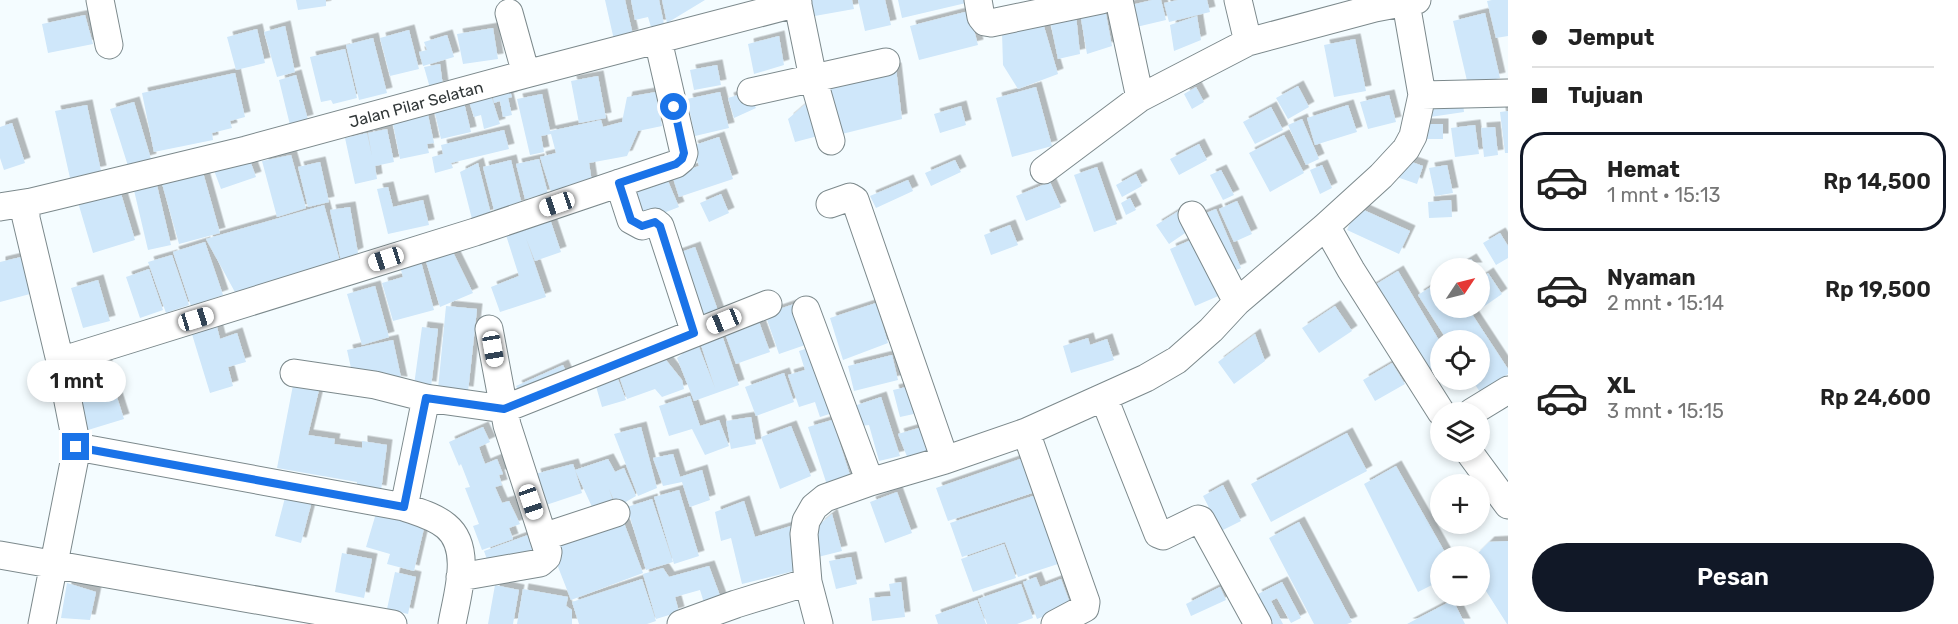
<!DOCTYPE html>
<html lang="id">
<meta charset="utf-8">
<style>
body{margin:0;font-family:Rubik,sans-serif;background:#f6f6f6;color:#222;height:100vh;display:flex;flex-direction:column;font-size:22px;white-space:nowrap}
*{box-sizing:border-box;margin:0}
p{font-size:20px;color:#767676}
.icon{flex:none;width:33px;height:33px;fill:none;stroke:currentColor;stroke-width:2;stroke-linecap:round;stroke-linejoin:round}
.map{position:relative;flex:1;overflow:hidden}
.details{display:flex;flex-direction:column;background:#fff;width:450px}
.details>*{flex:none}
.banner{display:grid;align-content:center;height:132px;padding:0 24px;background:#fff}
.needle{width:39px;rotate:55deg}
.fabs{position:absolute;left:1430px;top:258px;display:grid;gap:12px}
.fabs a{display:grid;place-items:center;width:60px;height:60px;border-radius:50%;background:#fff;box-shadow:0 3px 9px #0003;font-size:30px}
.end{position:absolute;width:27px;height:27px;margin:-14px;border:8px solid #1a73e8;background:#fff;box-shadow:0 0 0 3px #fff}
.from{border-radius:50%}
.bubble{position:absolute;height:42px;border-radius:21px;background:#fff;box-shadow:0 3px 9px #0003;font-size:20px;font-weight:600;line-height:42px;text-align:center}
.car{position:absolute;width:18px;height:36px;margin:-18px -9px;border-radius:8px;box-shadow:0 0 4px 2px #0007;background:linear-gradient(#fff 24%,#345 0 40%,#fff 0 76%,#345 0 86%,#fff 0)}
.banner b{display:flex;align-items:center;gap:21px;height:57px;font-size:22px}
.banner b+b{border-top:2px solid #e0e0e0}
.banner i{width:15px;height:15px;background:#222}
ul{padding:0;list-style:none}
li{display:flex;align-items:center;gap:18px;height:99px;margin:0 12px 9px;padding:0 12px;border:3px solid transparent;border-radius:24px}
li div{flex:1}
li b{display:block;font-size:22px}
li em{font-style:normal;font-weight:600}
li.current{border-color:#111827}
li>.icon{width:54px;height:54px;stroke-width:1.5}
.action{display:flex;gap:12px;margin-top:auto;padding:12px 24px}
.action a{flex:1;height:69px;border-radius:36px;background:#111827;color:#fff;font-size:24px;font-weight:600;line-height:69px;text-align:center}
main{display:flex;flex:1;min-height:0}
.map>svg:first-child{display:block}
.building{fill:#cfe7fa;filter:url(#shadow)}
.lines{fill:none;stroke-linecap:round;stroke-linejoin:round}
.minor-casing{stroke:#7c898c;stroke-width:29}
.minor{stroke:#fff;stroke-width:27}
.route{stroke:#1a73e8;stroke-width:8}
.labels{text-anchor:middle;stroke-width:4.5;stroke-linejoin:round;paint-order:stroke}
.street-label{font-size:16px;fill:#313738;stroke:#fff}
</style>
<main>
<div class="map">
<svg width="1508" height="624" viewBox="0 0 1508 624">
<defs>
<filter id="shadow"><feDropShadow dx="5.5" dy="-5.5" stdDeviation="0" flood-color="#0004"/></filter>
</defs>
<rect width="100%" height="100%" fill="#f4fcff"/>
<!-- building -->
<path class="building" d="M296,0H326V6L298,10Z
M605,0H625L633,35L614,40Z
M631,0H659L664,24L651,27L648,17L635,20Z
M662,0H705L667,23Z
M806,0H852L854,9L809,17Z
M858,0H885L891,25L865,31Z
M898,0H965L966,3L902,18Z
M1152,0H1161L1166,20L1132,28L1127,6Z
M1178,0H1207L1210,12L1169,22L1164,3Z
M1492,0H1508V36L1496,38L1487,1Z
M1105,9L1112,46L1087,54L1080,13Z
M969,11L978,45L919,60L910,26Z
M1485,13L1500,78L1468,85L1453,21Z
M85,15L93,44L48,53L42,24Z
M1076,15L1080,54L1058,59L1050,20Z
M1197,16L1201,40L1174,51L1170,25Z
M1043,23L1058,74L1018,89L1003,65L1002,32Z
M285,26L295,72L277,77L264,32Z
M493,28L498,59L463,64L457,34Z
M257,29L265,63L236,70L227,37Z
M409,30L419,69L390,76L380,38Z
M447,35L454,57L423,66L419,52L427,50L424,42Z
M779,36L784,65L754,74L748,44Z
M373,38L387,93L359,100L346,45Z
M1355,39L1366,91L1334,97L1324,45Z
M345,49L357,98L333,104L331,100L321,102L310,57Z
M440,64L443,86L430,88L424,67Z
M717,65L721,85L694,90L690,70Z
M896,68L902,119L838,135L830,85Z
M235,73L245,117L230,121L232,128L212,133L213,140L154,152L142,93Z
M296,75L308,120L290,125L279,80Z
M598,76L606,118L579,123L571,81Z
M1298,86L1309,107L1288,119L1276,98Z
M1036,87L1052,146L1012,157L996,98Z
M1196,87L1204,102L1192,109L1184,94Z
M509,88L512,97L508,98L512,115L503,117L500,101L494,103L492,92Z
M490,92L500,124L484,129L481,115L474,117L468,98Z
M656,92L662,126L638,131L627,156L589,163L592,182L553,198L540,157L556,153L551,134L541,136L544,152L530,155L517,99L542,94L550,131L601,120L603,127L622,122L627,97Z
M720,92L729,128L695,136L687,99Z
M748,92L756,108L734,118L728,98Z
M1389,95L1396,122L1368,129L1360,102Z
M1462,96L1464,112L1430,117L1429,101Z
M463,98L471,132L441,139L433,105Z
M809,101L818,136L795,142L788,119Z
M134,102L151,159L128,166L110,109Z
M87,105L101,171L70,178L55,111Z
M1348,105L1357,132L1315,145L1307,118Z
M961,106L966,125L940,133L934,114Z
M1271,107L1283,130L1255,144L1243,122Z
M427,110L434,143L427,144L429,153L400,159L393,124L408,121L406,114Z
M1508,111V153H1505L1500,112Z
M1302,119L1319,159L1306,165L1288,125Z
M12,123L25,163L4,170L0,158V127Z
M1424,124H1443V139H1424Z
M1475,125L1479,154L1455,157L1451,128Z
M1495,127L1498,155L1484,157L1481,128Z
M387,129L394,162L375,166L377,179L355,184L345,138L367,133L372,156L368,133Z
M504,130L509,149L451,163L453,168L435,173L432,157L443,154L441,145Z
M1284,135L1304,173L1270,192L1249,153Z
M719,137L733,179L679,197L672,175L699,166L692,146Z
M1199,144L1207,160L1179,175L1170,159Z
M247,152L256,177L221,189L212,165Z
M291,155L306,208L277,217L262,161Z
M539,159L548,194L525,199L516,164Z
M1403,159L1423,166L1417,184L1397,177Z
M511,160L522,205L494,210L483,167Z
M955,160L961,172L931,186L925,173Z
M320,162L329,202L308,207L298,167Z
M478,163L491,214L472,219L460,172Z
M1322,165L1332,188L1320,194L1310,170Z
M1447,165L1453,193L1435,196L1429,168Z
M1097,167L1117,224L1094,232L1074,175Z
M202,169L220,233L179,244L161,180Z
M1221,170L1234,195L1223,200L1210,175Z
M665,174L679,207L643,221L629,188Z
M1136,174L1142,186L1122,197L1116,185Z
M908,180L913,191L876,208L870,196Z
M156,181L171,245L148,250L133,186Z
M1050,182L1061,207L1026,221L1016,196Z
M119,187L135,240L93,253L77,199Z
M388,187L393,207L423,200L429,225L388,234L377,189Z
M721,194L729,213L709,222L700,203Z
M1130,198L1136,210L1126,215L1121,203Z
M1451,200L1452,217L1429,218L1428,202Z
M1237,201L1252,234L1234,242L1219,209Z
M324,205L341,265L242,305L206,239Z
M350,207L358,253L341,261L330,210Z
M1357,207L1410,231L1399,254L1347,230Z
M1182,209L1194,227L1169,244L1156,225Z
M1216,209L1241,268L1224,275L1199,216Z
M549,216L561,252L535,261L526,238L546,297L500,312L491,287L519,276L505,232Z
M1010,225L1018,245L991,255L984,235Z
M1500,233L1508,246V258L1496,265L1483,243Z
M1198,237L1223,294L1195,306L1170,249Z
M447,240L473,293L440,307L424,255Z
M205,242L223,295L191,306L173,252Z
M695,247L721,319L688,330L662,259Z
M172,255L189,305L166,313L148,262Z
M21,257L30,294L0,302V262Z
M420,258L434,310L393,321L382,283L403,277L399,263Z
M1471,259L1477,268H1456Z
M149,269L163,310L140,318L126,277Z
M1398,271L1440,342V365L1423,376L1370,288Z
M1488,273L1502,294L1479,310L1477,308H1479V279Z
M98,280L110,321L83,328L71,288Z
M1440,281V308H1468L1508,369V374L1480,392L1472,380H1479V340H1447L1418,295Z
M375,286L389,337L362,345L347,294Z
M876,303L888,343L843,360L830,318Z
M794,304L808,344L779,354L765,314Z
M446,306L477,309L468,392L438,389Z
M1335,306L1352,331L1319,353L1302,328Z
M757,316L770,352L736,364L723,328Z
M216,323L220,339L237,333L246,362L228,367L233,386L210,393L191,331Z
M422,327L438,329L431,387L414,385Z
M1255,334L1265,361L1234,384L1218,362Z
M722,335L739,385L694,401L677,358L697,342L715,388L700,342Z
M1088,338L1090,345L1107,339L1114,360L1071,373L1063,346Z
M393,340L402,382L353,377L347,350Z
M817,345L839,411L820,417L815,402L799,407L788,375L805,370L799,351Z
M662,355L682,380L684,389L662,397L655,389L627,399L619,376Z
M892,355L898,380L854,391L848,366Z
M104,357L124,419L88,430L69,368Z
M1392,363L1405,384L1375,401L1363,380Z
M563,365L568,376L522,397L516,386Z
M784,373L794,402L756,416L745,387Z
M616,374L626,400L602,407L595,383Z
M294,380L320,386L308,435L335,439L334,444L362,448V441L387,445L381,491L357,487V482L277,468Z
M915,385L923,412L900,417L893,390Z
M690,396L700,426L719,420L729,446L705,455L692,429L669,436L659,406Z
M881,397L900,456L879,461L869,425L860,426L854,406Z
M751,417L756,444L731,449L726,421Z
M832,420L851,478L827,485L808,427Z
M791,426L811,476L780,489L761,437Z
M483,427L490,442L479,447L482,456L485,464L497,459L503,474L499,475L502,485L495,487L502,503L509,501L520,524L509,528L513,539L482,550L473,526L479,524L465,488L470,487L461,464L459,466L449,442Z
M641,427L657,488L638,496L614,434Z
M922,427L933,456L908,459L898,434Z
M1347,433L1367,471L1271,522L1251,484Z
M673,454L680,477L702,470L710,500L690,507L682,482L663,486L653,458Z
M1023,458L1035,492L948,521L936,488Z
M608,459L615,472L624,468L636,496L617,507L609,489L614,504L593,509L575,470L582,493L543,506L535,474L573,464L575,470Z
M1396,466L1447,556H1440V581L1418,592L1364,484Z
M1223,485L1241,521L1221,531L1203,496Z
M287,490L313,497L301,543L275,536Z
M679,490L699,556L674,564L654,497Z
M897,492L912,533L885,543L870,502Z
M1036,495L1061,563L1018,577L1005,542L962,557L950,523Z
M652,499L673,562L646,570L627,507Z
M744,501L755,537L794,525L802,569L742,584L731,538L721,541L715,512Z
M377,510L425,524L414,571L387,564L390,554L366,547Z
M832,514L842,551L818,557L813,538L820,524Z
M1299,522L1352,622L1347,624H1314L1269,538Z
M624,523L643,573L571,600L551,549Z
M528,535L533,551L489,565L484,551Z
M1508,541V624H1507L1479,580V556H1475L1489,542Z
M1004,544L1016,578L973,592L961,559Z
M342,553L372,559L364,598L335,592Z
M851,557L857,584L836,589L829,561Z
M709,566L722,601L705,606L700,590L675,597L679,612L656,619L643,574L663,568L669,577Z
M395,572L416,577L408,614L387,609Z
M1036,577L1040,587L1061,579L1071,606L1037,619L1023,582Z
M642,579L656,621L647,624H579L572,602Z
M901,582L905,617L872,621L869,598L891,596L889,584Z
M1282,582L1301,618L1291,623L1277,598L1271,601L1283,624H1271L1256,595Z
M67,583L96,592L90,620L61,618Z
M1021,584L1033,618L1017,624H987L978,599Z
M495,585L519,590L513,624H488Z
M1220,587L1226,600L1191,616L1186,604Z
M523,589L568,597L566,606L572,610V624H517Z
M977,600L986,624H938L935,615Z
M1453,600L1465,624H1407Z"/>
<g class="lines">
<!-- minor casing -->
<g class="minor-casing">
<path id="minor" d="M100,0L109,45
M797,0L813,78L831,141
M978,0L981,17L985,22L991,23L1101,0
M1119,0L1140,98L1248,42L1375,8L1417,0
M1238,0L1248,42
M1406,3L1422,95L1413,136L1406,149L1381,176L1326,226L1351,270L1441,412
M509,13L526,74
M751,92L886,62
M1422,95L1508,93
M1044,170L1140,98
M619,183L631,220L642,226L655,222L660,226L695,333
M31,202L26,209V218L60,361L475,232L676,164L682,159L684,153L658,40
M830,204L850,197L855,200L945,460
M0,207L31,202L246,150L526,74L798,3
M1192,215L1237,302
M806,310L870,482
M294,373L375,385L426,398L504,409L768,304
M1104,398L1158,534L1163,536L1198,519L1201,520L1258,624
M1472,412L1508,390
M1026,432L1086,602L1085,608L1055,624
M77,447L404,507C418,512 434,516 446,526C473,548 457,595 452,624
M1469,452L1508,505
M404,507L426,398
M543,537L616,513
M0,555L393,624
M460,577L540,563L547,557L548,552L507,425L489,329
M42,624L77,447L60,361
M681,624L736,604L808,582
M819,624L808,582L804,534L806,521L814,507L825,498L870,482L945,460L1026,432L1146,378L1177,360L1211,330L1237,302L1326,226"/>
</g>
<!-- minor -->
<use href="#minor" class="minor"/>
</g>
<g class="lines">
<!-- route -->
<path class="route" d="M76,447L404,507L426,398L504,409L694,333L660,226L655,222L642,226L631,220L619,183L676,164L682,159L684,153L674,107"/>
</g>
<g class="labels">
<!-- street labels -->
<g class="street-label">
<text transform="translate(416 104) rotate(-15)" y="6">Jalan Pilar Selatan</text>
</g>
</g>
</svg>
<div class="fabs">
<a><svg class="needle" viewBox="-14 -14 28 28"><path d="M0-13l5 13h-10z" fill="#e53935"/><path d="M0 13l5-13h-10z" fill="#767676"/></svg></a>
<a><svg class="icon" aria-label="locate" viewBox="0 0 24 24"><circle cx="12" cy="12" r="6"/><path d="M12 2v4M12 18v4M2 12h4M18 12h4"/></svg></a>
<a><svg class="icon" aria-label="layers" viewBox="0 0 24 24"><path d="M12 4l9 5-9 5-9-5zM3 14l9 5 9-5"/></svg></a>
<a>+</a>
<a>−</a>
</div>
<i class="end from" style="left:674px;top:107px"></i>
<i class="end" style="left:76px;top:447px"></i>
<div class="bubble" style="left:27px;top:360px;width:99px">1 mnt</div>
<i class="car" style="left:557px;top:204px;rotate:251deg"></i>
<i class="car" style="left:386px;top:259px;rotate:252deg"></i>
<i class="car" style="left:196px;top:319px;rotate:73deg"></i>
<i class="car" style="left:724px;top:321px;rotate:248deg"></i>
<i class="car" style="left:493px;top:349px;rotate:170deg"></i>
<i class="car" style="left:531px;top:502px;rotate:161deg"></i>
</div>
<section class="details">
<div class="banner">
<b><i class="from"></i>Jemput</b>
<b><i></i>Tujuan</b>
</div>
<ul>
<li class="current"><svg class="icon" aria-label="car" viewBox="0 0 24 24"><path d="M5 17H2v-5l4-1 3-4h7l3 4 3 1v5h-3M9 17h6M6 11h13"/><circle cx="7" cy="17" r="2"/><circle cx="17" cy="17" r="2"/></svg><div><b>Hemat</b><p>1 mnt · 15:13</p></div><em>Rp 14,500</em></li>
<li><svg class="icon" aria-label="car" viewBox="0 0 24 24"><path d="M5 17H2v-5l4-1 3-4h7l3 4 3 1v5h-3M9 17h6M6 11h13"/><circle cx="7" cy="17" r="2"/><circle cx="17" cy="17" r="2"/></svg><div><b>Nyaman</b><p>2 mnt · 15:14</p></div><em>Rp 19,500</em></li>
<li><svg class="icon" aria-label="car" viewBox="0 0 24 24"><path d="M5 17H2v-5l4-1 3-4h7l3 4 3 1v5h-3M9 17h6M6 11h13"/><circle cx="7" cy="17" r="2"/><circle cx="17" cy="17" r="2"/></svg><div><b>XL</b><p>3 mnt · 15:15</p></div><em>Rp 24,600</em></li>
</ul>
<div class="action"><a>Pesan</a></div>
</section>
</main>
